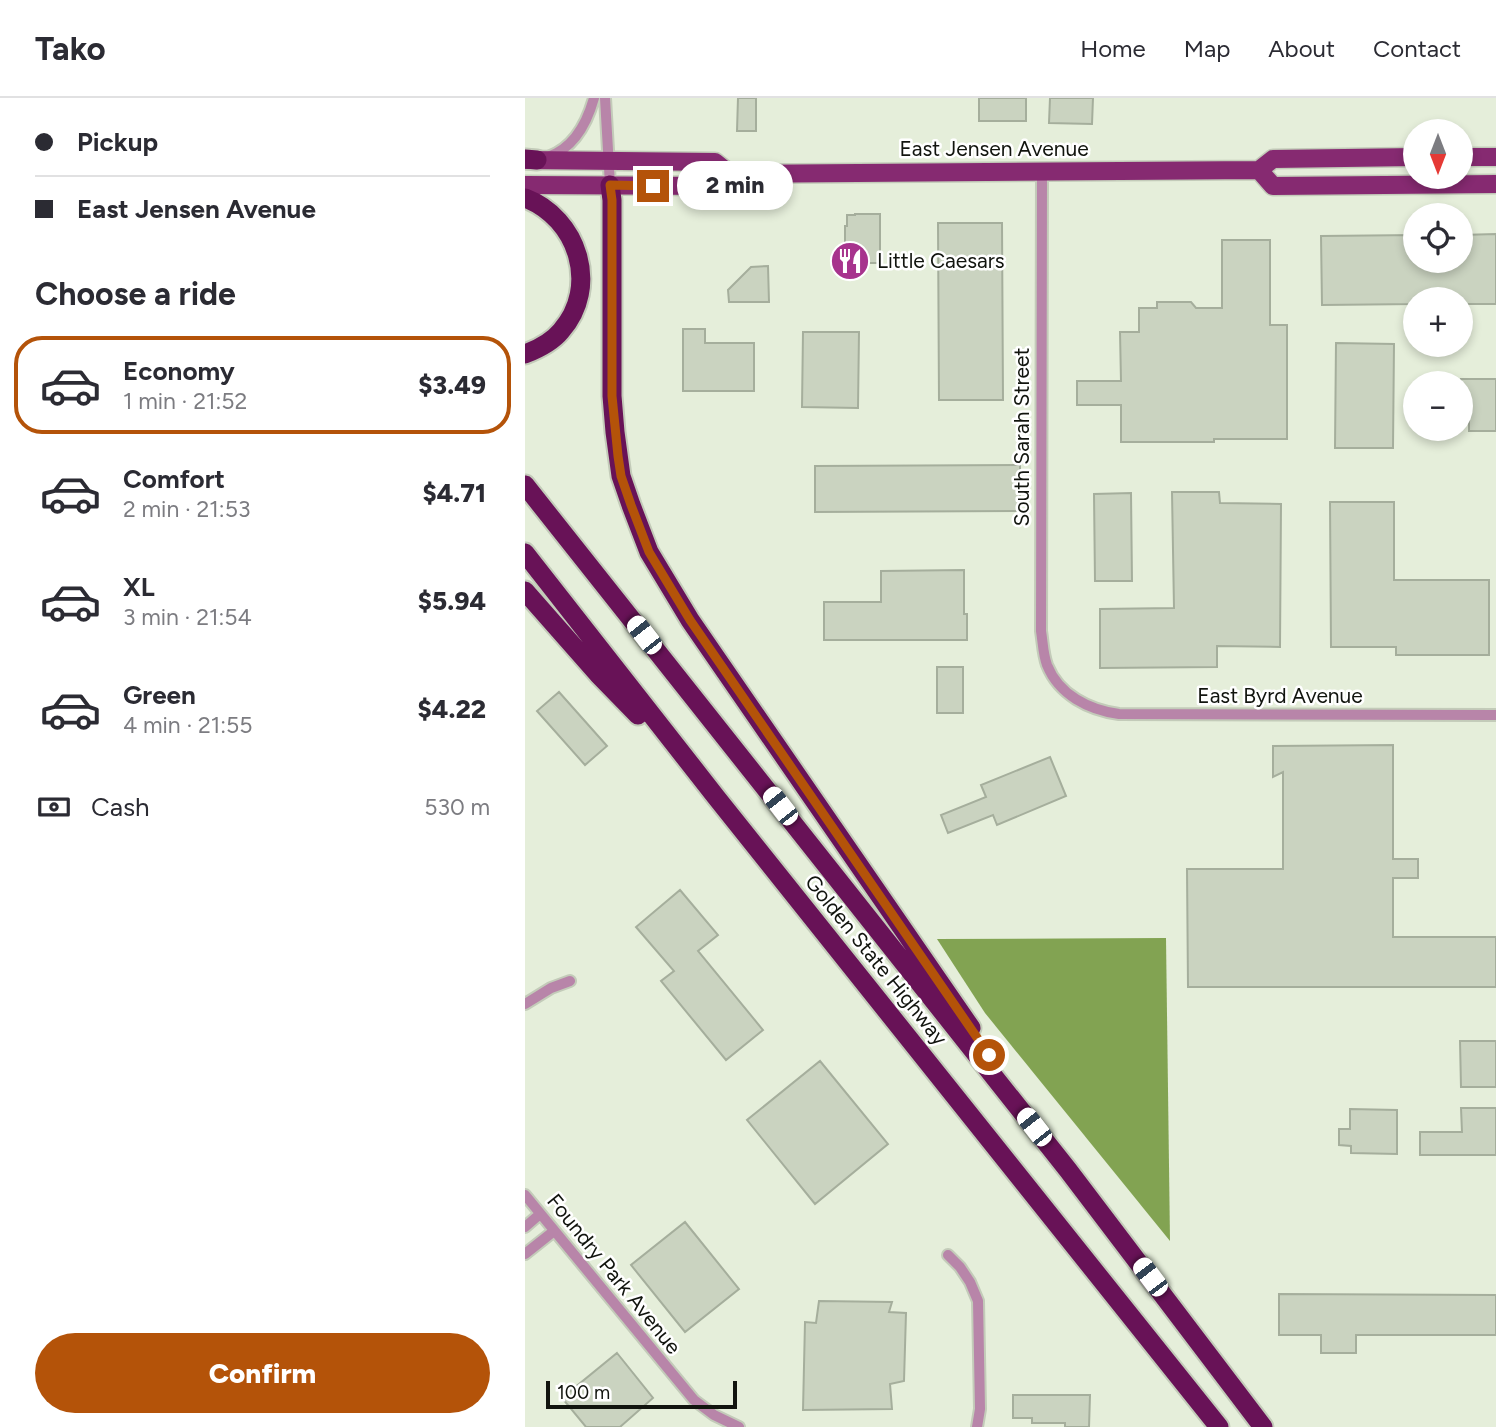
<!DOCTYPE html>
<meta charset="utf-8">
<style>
body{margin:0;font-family:Figtree,sans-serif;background:#f7f7f7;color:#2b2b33;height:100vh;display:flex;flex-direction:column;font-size:26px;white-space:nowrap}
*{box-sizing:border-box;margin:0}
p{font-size:23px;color:#7c7c81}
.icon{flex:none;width:38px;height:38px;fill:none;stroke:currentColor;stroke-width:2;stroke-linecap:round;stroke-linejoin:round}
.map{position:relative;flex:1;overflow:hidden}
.drawer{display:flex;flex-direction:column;background:#fff;width:525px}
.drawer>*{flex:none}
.top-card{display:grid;align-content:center;height:154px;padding:0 35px;background:#fff}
.needle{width:46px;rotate:180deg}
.tools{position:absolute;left:878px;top:21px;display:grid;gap:14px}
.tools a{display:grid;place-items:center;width:70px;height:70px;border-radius:50%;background:#fff;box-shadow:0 4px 10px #0003;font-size:35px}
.scale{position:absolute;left:21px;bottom:18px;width:191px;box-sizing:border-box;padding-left:7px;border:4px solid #11140e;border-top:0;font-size:19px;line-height:24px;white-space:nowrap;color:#11140e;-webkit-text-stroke:5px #fff;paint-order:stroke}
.end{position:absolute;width:32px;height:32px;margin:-16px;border:9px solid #b45309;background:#fff;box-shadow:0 0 0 4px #fff}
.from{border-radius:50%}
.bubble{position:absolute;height:49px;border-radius:24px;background:#fff;box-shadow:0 4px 10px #0003;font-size:23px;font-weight:800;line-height:49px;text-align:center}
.car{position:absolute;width:21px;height:42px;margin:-21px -10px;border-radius:9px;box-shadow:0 0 5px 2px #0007;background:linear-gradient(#fff 24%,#345 0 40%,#fff 0 76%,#345 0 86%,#fff 0)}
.top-card b{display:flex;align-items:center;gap:24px;height:66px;font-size:26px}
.top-card b+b{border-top:2px solid #e1e1e2}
.top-card i{width:18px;height:18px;background:#2b2b33}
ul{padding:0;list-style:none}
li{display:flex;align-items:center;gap:21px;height:98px;margin:0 14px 10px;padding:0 21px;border:4px solid transparent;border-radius:28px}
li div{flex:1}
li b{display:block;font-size:26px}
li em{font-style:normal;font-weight:800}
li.active{border-color:#b45309}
li>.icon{width:63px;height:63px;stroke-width:1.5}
h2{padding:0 35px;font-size:32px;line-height:84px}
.pay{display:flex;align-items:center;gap:18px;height:77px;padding:0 35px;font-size:26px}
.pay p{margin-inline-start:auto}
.button{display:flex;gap:14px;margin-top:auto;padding:14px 35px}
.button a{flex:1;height:80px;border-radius:42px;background:#b45309;color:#fff;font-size:28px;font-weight:800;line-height:80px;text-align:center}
header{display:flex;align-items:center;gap:42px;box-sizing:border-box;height:98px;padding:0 35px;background:#fff;border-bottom:2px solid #e1e1e2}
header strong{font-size:33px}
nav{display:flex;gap:38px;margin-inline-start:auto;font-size:24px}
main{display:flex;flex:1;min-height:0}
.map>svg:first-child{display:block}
.water{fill:#82a352}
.building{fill:#cad3c0;stroke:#a5ae9c;stroke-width:2}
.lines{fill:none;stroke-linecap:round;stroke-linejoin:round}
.minor-casing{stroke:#c3cbb9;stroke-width:14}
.primary-casing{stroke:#c3cbb9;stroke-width:21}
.motorway-casing{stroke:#c3cbb9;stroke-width:23}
.minor{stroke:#b885a9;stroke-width:10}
.primary{stroke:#862a71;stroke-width:18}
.motorway{stroke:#681257;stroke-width:19}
.route{stroke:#b45309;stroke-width:9}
.labels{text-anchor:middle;stroke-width:5;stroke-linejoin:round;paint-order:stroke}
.street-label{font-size:21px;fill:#11140e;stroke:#fff}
.poi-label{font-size:21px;fill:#11140e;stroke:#fff;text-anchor:start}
</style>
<header>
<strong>Tako</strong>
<nav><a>Home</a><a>Map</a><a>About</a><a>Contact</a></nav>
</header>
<main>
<section class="drawer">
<div class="top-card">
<b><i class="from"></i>Pickup</b>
<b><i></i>East Jensen Avenue</b>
</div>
<h2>Choose a ride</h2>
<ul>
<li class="active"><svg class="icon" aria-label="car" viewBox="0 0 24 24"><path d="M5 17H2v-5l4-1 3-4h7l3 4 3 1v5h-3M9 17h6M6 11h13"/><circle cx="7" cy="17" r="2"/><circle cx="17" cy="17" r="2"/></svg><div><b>Economy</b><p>1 min · 21:52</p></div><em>$3.49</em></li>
<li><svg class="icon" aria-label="car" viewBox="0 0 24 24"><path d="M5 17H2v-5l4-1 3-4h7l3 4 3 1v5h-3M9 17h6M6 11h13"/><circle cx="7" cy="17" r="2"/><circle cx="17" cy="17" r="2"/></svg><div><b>Comfort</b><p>2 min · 21:53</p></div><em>$4.71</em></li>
<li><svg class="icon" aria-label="car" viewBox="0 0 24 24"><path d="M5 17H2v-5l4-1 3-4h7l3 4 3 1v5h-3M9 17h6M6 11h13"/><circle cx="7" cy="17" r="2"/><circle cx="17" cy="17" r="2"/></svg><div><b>XL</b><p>3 min · 21:54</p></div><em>$5.94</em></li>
<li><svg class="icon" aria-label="car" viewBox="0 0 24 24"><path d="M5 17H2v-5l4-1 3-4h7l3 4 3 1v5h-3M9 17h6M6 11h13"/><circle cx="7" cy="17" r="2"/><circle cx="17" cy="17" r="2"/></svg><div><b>Green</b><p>4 min · 21:55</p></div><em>$4.22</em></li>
</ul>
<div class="pay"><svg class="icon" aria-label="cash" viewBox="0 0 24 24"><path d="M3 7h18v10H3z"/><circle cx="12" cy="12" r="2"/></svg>Cash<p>530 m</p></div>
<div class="button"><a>Confirm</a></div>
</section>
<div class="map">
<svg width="971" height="1329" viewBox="0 0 971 1329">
<rect width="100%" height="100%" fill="#e5eeda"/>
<!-- water -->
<path class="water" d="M641,840L645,1143L460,915L412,841Z"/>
<!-- building -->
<path class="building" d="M213,0H231V33H212Z
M454,0H501V23H454Z
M525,0H568L567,26L524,25Z
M330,116H355V165H320V128H322V117H330Z
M413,125H477L478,302H414Z
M971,136V206H936V201H891V206L797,207L796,138L891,137V163H936V137Z
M697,142H745V227H762V341H689V344H596V307H552V283H596L595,234H614V210H632V204H666L671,210H697Z
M243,168L244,204H204L203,192L226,169Z
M158,231H180V245H229V293H158Z
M278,234H334L333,310L277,309Z
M811,245L869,246L868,350H810Z
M936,281H971V333H944V306H936Z
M495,367V413L290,414V368Z
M647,394H694L695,405L756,406L755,549L692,548V569L575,570V511L649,510Z
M606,395L607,483H570L569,396Z
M805,404H869V482H964V557H871V549H806Z
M439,472V516H442V542H299V504H356V473Z
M412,569H438V615H412Z
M34,594L82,648L60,667L12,613Z
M868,647V761H893V780H868V839H971V889H663L662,771H758V674L748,679V648Z
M525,659L541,698L472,727L468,717L423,735L416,717L461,699L456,687Z
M155,792L193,837L173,853L238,932L201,962L136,883L149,873L111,829Z
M935,943H971V989H936Z
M295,963L363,1046L290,1106L222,1022Z
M936,1010H971V1057H895V1034H937Z
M825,1011L872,1012V1056L826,1055V1048L814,1047V1031H825Z
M160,1124L214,1191L160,1234L106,1167Z
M754,1196L971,1197V1237H831V1255H796V1237H754Z
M294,1203L367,1204L364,1214L381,1215L379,1283L365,1286L367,1311L278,1312L280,1224L291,1225Z
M92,1255L128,1300L95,1329H61L37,1300Z
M488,1297H565L564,1329H540V1325H507V1320H488Z"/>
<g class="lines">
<!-- minor casing -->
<g class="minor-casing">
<path id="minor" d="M80,0L85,87
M23,59C49,50 62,25 69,0
M517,74L516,533C518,545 518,556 522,567C534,597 564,612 594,616L971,617
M0,906L26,890L45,883
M0,1097L169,1302L189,1317L214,1329
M0,1129L15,1116
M0,1156L29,1133
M423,1157L435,1169L445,1184L453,1203L455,1311L452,1329"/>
</g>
<!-- primary casing -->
<g class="primary-casing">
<path id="primary" d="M936,59H971
M0,62L190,64L205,76L734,72L748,61L891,59
M734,72L748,88L971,86
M0,87L192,88L205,76"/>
</g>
<!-- motorway casing -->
<g class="motorway-casing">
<path id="motorway" d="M0,61L12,62
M85,87L87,102V298L90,334L96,378L106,407L124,454L165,522L446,930
M0,100C53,120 75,189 36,233C27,244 13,251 0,256
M0,387L543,1072L738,1329
M0,455L191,699L694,1329
M0,493L73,576L113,617"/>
</g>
<!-- minor -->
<use href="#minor" class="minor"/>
<!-- primary -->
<use href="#primary" class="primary"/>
<!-- motorway -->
<use href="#motorway" class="motorway"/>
</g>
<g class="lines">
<!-- route -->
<path class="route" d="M128,88L85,87L87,102V298L93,358L96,378L106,407L124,454L165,522L464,957"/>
</g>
<!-- icons -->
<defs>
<g id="restaurant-disc" transform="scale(2.0125)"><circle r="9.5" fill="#a7338d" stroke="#fff"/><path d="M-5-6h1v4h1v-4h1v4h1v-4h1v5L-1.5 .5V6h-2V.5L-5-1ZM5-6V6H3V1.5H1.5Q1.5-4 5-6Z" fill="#fff"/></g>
</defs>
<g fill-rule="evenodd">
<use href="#restaurant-disc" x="325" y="163"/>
</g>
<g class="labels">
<!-- street labels -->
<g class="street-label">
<text x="469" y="58">East Jensen Avenue</text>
<text transform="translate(497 339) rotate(-90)" y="7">South Sarah Street</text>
<text x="755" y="605">East Byrd Avenue</text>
<text transform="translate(351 862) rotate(51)" y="7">Golden State Highway</text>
<text transform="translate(89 1176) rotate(51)" y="7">Foundry Park Avenue</text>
</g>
<!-- poi labels -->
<g class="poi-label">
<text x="352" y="170">Little Caesars</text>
</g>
</g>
</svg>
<div class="tools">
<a><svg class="needle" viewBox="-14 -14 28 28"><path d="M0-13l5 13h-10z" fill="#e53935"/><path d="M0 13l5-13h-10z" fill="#7c7c81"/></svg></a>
<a><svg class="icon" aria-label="locate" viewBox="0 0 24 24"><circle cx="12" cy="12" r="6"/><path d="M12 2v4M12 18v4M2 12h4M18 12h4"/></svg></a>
<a>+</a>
<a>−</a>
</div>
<div class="scale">100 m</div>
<i class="end from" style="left:464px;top:957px"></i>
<i class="end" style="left:128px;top:88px"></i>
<div class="bubble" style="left:152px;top:63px;width:116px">2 min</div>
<i class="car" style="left:119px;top:537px;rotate:322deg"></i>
<i class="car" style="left:255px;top:708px;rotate:322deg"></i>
<i class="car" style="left:509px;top:1029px;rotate:322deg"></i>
<i class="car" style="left:625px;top:1179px;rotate:323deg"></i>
</div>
</main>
